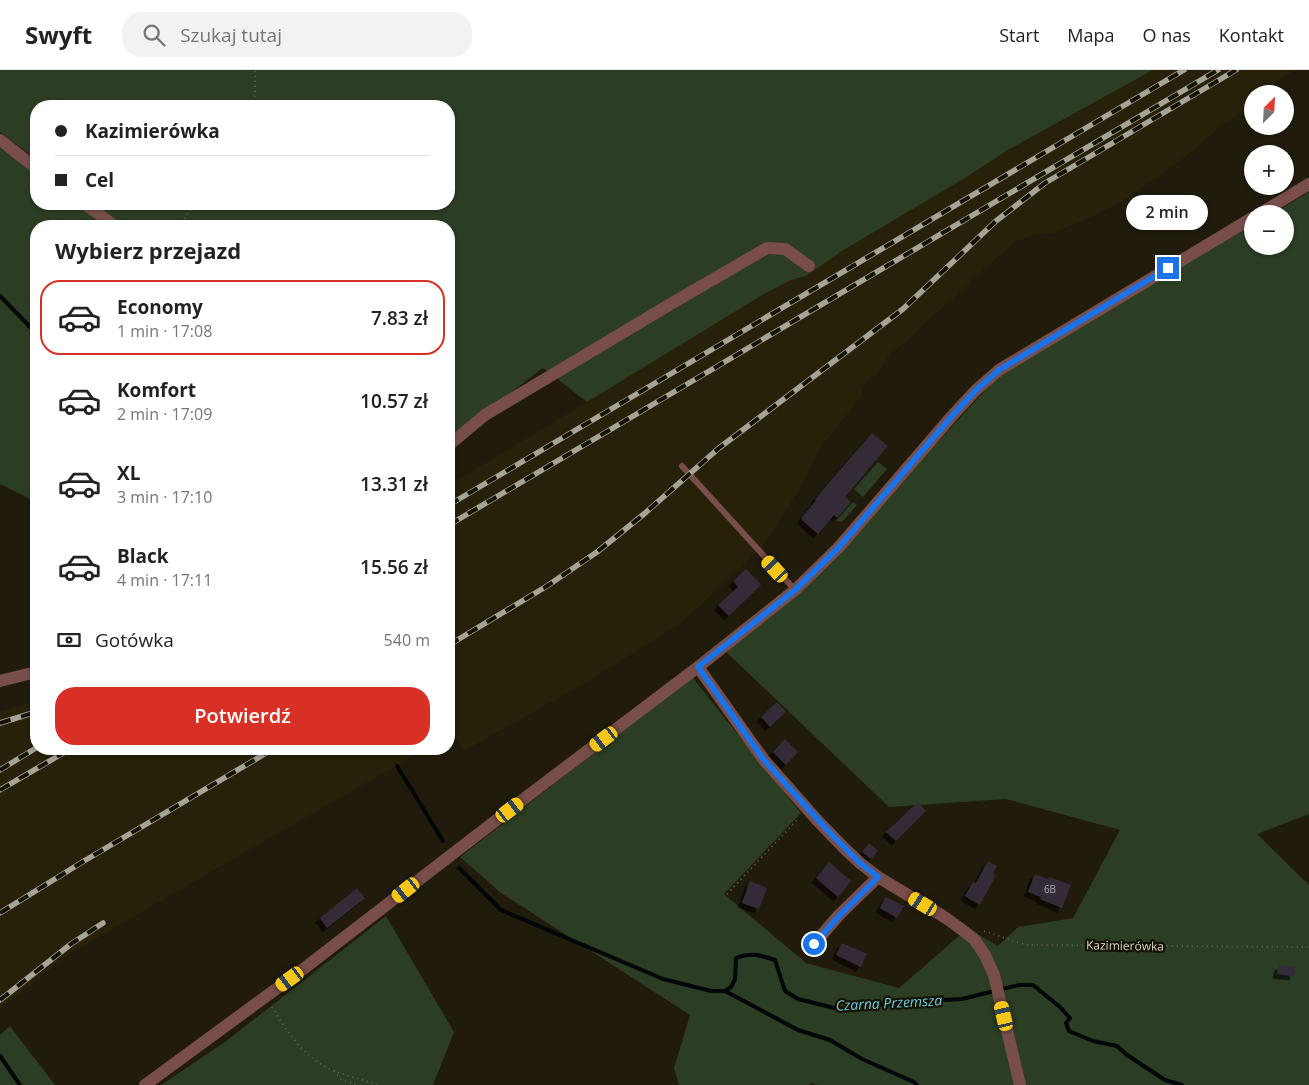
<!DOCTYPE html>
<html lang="pl">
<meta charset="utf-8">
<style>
body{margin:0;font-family:"Open Sans",sans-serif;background:#f2f2f2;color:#222;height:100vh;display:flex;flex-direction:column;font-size:19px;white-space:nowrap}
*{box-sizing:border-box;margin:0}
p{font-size:16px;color:#767676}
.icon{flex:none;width:28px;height:28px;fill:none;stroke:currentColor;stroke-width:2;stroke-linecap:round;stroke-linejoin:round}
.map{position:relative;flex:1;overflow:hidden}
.details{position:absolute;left:30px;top:150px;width:425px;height:535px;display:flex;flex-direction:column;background:#fff;border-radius:20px;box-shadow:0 1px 4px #0004}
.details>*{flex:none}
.hud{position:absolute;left:30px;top:30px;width:425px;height:110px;border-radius:20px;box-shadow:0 1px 4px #0004;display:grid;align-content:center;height:110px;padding:0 25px;background:#fff}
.needle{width:32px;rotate:24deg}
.fabs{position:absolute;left:1244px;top:15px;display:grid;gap:10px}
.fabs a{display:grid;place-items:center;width:50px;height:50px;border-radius:50%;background:#fff;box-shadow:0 1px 4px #0004;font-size:25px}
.end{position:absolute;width:22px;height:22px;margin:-11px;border:6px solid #1a73e8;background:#fff;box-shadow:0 0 0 2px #fff}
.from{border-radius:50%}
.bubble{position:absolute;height:35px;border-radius:18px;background:#fff;box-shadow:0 1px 4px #0004;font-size:16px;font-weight:600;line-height:35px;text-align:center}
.car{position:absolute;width:15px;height:30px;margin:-15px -8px;border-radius:6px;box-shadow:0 0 4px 1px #0007;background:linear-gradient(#f5c518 24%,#345 0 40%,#f5c518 0 76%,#345 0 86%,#f5c518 0)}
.hud b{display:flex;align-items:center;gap:18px;height:48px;font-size:19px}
.hud b+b{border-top:1px solid #e0e0e0}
.hud i{width:12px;height:12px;background:#222}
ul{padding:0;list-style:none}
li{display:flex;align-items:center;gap:15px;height:75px;margin:0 10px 8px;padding:0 15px;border:2px solid transparent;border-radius:20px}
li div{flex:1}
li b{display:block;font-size:19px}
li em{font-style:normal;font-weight:600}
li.on{border-color:#d93025}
li>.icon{width:45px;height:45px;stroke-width:1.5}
h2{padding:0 25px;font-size:22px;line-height:60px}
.pay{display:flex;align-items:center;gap:12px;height:55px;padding:0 25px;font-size:19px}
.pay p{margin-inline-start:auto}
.action{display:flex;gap:10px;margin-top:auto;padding:10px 25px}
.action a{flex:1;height:58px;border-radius:20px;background:#d93025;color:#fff;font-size:20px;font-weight:600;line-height:58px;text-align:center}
header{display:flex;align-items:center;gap:30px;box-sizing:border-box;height:70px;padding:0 25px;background:#fff;border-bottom:1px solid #e0e0e0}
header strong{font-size:24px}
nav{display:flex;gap:28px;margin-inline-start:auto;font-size:18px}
.search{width:350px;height:45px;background:#f2f2f2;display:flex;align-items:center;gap:12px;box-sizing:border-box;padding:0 18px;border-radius:20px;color:#767676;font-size:19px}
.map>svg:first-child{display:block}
.built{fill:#282109}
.green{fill:#2b3d23}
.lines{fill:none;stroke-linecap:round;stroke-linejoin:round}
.stream{stroke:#00070a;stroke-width:4}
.building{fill:#362a39;filter:url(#shadow)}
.path{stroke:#676355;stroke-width:2;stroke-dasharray:1 4;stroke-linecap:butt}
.service{stroke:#784d4a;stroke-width:6}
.minor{stroke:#784d4a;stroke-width:12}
.rail-casing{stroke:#a6a397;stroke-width:5.5}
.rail{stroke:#161203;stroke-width:4;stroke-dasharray:11;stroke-linecap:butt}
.route{stroke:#1a73e8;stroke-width:6}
.labels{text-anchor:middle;stroke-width:4.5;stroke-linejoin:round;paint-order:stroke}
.number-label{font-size:10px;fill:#aca7a4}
.street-label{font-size:12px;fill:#d4d1c7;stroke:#161203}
.water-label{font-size:14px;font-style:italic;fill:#66d1e4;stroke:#161203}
</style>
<header>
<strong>Swyft</strong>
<div class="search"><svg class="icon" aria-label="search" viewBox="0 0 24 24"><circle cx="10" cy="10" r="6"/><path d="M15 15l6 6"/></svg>Szukaj tutaj</div>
<nav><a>Start</a><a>Mapa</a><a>O nas</a><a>Kontakt</a></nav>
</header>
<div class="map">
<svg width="1309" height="1015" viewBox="0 0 1309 1015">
<defs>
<filter id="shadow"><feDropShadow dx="-4.5" dy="4.5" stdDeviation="0" flood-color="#0009"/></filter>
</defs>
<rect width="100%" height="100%" fill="#201b0a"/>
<!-- built -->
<path class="built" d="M1153,0H1296L1275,12L1272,18L1265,24H1252V34L1221,56L1185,87L1128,128L1094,146L1054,163L1031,166L1015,172L971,210L970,214L914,263L910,270L907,271L889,285L875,306H871L863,318L861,327L821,377L799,420L763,476L701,535L678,555L587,612L464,681L451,662L449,663V415L587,332L764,224L791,210L806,206L842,181L965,108L1008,80Z
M36,631V679H423L391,699L282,761L71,883L0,939V642Z"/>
<!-- green -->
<path class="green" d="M0,0H1153L1008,80L965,108L842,181L806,206L791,210L764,224L587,332L543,298L449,370V156H125L95,134H449V36H36V89L0,62Z
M0,78L36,104V134H77L108,156H36V432L0,414Z
M1309,122V744L1257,764L1309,815V1015H818L811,1013L809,1015H679L674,998L690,945L501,823L460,787L692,607L801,743L724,824L806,893L899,918L959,866L976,863L998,876L1018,857L1073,848L1120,760L1006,729L889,737L723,579L796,527L999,305L1252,155V176H1285V144H1272Z
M878,392L887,399L863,427L854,419Z
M853,432L857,435L842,452L836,451Z
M386,846L454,962L433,1015H161L225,972Z
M10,956L55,1015H0V965Z"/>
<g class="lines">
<!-- stream -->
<path class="stream" d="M0,226L36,263
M397,696L443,771
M459,798L501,840L663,909L711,921H725L731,917L735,909L736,888C752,882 759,885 775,890L785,921L798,929L838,939L905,932L962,929L1019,915H1033L1060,937L1070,948L1066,953L1069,961L1093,971L1117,976L1127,985L1165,1010L1182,1015
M725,921L798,960L830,970L862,989L914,1012L917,1015
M0,986L20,1015"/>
</g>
<!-- building -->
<path class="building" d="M872,363L888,376L845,427L851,432L837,448L834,445L818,464L801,449L816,430L815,429Z
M746,499L761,515L729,546L718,535L738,517L733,511Z
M777,632L786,642L770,657L761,647Z
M785,669L798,682L786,695L773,682Z
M918,732L926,741L896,771L886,762Z
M869,773L878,781L871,789L862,782Z
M988,791L997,796L993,803L996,805L980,835L965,826L973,812L976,813Z
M829,792L851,811L838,827L816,808Z
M1035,804L1048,809L1049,807L1071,815L1062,838L1040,829L1041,827L1028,822Z
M750,811L767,818L759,839L742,833Z
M357,818L365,828L327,858L320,848Z
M886,827L904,836L897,848L880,838Z
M842,873L867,884L861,897L836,885Z
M1279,895L1295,897L1294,906L1277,904Z"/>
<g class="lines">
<!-- path -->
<path class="path" d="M251,36L255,25V0
M178,156L183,152L192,134
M727,824L799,748
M984,861L1026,875L1309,877
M272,937C286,960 304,988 330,999C345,1006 362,1009 378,1015
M334,1001L341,1009L357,1015"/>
<!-- service -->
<path class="service" d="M682,396L795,520"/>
<!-- minor -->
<path class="minor" d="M0,70L36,98
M85,134L115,156
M1259,144L1309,114
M449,375L485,345L674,232L767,178L785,179L809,196
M698,597L764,690L817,750L844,778L860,793L878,807L946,848L961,859L974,869L985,885L994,905L1020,1015
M0,611L36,602
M814,874L839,845L878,807
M145,1015L302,900L525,728L698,597L795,520L839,477L952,346L976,320L999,300L1252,148"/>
<!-- rail casing -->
<g class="rail-casing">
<path id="rail" d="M449,435L1184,0
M449,455L1218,0
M449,575L547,516L597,482L644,444L719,378L903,239L996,151L1045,113L1236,0
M0,653L36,642
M0,700L36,678
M0,720L70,679
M0,843L84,791L273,679
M0,930L71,874L103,853"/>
</g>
<!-- rail -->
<use href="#rail" class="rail"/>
</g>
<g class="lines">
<!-- route -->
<path class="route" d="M814,874L839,846L878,807L860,793L831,764L764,690L698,597L795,520L839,477L952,346L976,320L999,300L1168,198"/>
</g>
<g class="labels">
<!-- number labels -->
<g class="number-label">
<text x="1050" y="823">6B</text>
</g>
<!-- street labels -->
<g class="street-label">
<text transform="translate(1125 876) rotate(1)" y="4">Kazimierówka</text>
</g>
<!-- water labels -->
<g class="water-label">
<text transform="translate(889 933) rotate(-3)" y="5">Czarna Przemsza</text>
</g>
</g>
</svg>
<div class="fabs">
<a><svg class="needle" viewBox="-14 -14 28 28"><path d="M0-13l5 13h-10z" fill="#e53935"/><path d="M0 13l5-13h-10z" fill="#767676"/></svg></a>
<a>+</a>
<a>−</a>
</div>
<i class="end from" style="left:814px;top:874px"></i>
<i class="end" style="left:1168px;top:198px"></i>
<div class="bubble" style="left:1126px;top:125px;width:82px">2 min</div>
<i class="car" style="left:775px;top:499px;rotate:317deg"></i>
<i class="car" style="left:604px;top:669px;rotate:233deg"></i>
<i class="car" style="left:510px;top:740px;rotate:53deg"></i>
<i class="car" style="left:406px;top:820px;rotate:232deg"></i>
<i class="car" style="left:923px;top:834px;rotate:301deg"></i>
<i class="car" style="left:290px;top:909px;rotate:234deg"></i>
<i class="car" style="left:1004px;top:946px;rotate:347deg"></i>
<div class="hud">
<b><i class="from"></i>Kazimierówka</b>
<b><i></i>Cel</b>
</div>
<section class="details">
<h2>Wybierz przejazd</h2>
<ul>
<li class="on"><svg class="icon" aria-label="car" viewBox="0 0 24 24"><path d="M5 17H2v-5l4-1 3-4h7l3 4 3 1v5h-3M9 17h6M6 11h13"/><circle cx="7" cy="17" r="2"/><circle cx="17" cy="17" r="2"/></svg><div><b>Economy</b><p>1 min · 17:08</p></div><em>7.83 zł</em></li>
<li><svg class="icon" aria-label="car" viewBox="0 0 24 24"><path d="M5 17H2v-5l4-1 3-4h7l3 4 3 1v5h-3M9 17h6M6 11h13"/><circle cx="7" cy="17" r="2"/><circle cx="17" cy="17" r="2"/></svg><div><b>Komfort</b><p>2 min · 17:09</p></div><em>10.57 zł</em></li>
<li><svg class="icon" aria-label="car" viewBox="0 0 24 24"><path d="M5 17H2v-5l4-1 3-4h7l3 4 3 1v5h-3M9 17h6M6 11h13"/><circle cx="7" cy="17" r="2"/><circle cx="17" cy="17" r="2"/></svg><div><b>XL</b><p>3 min · 17:10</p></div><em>13.31 zł</em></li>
<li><svg class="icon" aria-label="car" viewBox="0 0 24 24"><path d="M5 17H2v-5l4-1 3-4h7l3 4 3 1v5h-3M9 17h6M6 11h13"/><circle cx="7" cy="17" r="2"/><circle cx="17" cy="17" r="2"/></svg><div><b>Black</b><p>4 min · 17:11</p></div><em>15.56 zł</em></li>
</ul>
<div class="pay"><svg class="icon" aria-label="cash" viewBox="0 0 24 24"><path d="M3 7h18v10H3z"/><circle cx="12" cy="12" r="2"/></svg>Gotówka<p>540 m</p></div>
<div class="action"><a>Potwierdź</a></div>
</section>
</div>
